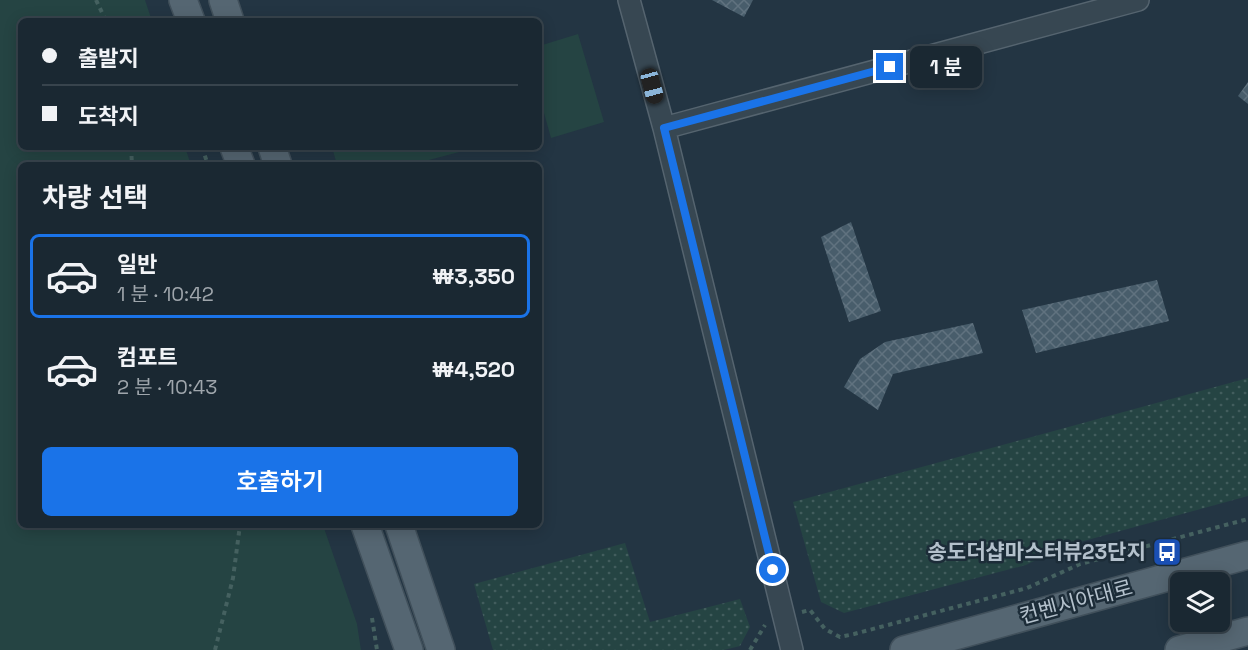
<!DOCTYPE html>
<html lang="ko">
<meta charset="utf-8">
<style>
body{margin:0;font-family:"Space Grotesk","Noto Sans KR",sans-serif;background:#23303a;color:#f1f3f6;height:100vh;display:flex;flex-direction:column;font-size:22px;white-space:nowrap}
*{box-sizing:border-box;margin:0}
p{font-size:20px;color:#9fa6ac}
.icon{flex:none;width:33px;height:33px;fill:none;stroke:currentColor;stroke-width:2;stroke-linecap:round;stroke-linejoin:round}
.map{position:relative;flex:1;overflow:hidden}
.panel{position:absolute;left:18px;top:162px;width:524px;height:366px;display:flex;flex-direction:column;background:#1a2832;border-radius:9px;box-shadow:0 3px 15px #0003,0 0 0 2px #38444d}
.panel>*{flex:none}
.guide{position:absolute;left:18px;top:18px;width:524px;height:132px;border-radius:9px;box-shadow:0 3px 15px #0003,0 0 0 2px #38444d;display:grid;align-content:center;height:132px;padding:0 24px;background:#1a2832}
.tools{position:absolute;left:1170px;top:572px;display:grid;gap:12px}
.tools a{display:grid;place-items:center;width:60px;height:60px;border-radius:9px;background:#1a2832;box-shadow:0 3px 15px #0003,0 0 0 2px #38444d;font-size:30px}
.end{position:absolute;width:27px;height:27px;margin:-14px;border:8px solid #1a73e8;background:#fff;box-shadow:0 0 0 3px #fff}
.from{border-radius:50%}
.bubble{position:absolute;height:42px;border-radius:9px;background:#1a2832;box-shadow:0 3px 15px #0003,0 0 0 2px #38444d;font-size:20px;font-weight:600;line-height:42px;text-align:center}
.car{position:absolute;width:18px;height:36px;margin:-18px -9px;border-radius:8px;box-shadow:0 0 4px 2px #0007;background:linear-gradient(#222 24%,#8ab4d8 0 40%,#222 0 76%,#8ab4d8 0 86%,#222 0)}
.guide b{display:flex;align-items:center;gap:21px;height:57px;font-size:22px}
.guide b+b{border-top:2px solid #38444d}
.guide i{width:15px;height:15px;background:#f1f3f6}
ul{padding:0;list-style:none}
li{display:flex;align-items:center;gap:18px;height:84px;margin:0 12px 9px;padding:0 12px;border:3px solid transparent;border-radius:9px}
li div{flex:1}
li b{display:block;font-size:22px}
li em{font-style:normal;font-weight:600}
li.current{border-color:#1a73e8}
li>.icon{width:54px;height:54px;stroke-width:1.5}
h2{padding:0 24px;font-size:27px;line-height:72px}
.primary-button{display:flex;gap:12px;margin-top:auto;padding:12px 24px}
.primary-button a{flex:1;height:69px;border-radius:9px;background:#1a73e8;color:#fff;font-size:24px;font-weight:600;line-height:69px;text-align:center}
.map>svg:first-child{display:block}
.grass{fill:#254443}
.park{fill:url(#park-dots)}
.building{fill:url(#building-cross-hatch)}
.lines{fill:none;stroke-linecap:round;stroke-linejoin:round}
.minor-casing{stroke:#55646f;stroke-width:24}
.major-casing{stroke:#41505b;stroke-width:30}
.path{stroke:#456160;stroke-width:4;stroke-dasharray:4.5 4.5;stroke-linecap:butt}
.minor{stroke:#374752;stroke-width:21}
.major{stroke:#556672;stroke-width:27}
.route{stroke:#1a73e8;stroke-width:8}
.labels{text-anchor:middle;stroke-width:5;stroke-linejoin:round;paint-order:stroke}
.poi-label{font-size:21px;font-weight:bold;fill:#b4c1cc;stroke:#1c2c38;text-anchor:end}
.street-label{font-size:21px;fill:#b4c1cc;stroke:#1c2c38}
</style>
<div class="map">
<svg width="1248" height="650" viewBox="0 0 1248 650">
<defs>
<pattern id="park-dots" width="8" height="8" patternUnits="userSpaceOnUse" patternTransform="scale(1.5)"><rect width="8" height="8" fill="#254443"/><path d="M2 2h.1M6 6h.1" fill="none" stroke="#425d5d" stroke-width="1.8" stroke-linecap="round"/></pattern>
<pattern id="building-cross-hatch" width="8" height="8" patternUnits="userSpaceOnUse" patternTransform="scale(1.5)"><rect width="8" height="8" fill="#485d6b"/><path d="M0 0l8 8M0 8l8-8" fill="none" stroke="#60727f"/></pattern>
</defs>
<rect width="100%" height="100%" fill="#233543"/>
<!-- grass -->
<path class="grass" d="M0,0H145L152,21H21V147H185L191,165H21V525H323L357,624L361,650H0Z
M578,34L604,122L551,138L539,95V46Z
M332,147H478L410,165H337Z"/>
<!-- park -->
<path class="park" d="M1248,378V496L1062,547L1026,565L844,613L821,602L793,502Z
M625,543L650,622L740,599L750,627L740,646L724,650H493L474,584Z"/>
<!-- building -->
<path class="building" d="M712,0H753L744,17Z
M1248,82V104L1238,96Z
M851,222L881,311L849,322L821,237Z
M1157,280L1169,321L1036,353L1022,310Z
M973,323L983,353L893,374L878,410L844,387L860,359L885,342Z"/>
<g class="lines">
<!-- minor casing -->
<g class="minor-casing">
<path id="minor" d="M629,0L664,128L792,650
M664,128L1138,0"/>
</g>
<!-- major casing -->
<g class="major-casing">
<path id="major" d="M183,0L191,21
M223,0L230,21
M234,147L241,165
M272,147L278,165
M365,525L409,650
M399,525L441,650
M904,650L1248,555
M1179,650L1248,631"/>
</g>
<!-- path -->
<path class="path" d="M96,0L106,21
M131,147L132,165
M202,147L208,165
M802,612L810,610L825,629L840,637L854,634L1027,588L1080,564L1248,519
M372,618L377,650
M215,650L233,578L240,525
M750,650L765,625"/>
<!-- minor -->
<use href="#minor" class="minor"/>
<!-- major -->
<use href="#major" class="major"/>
</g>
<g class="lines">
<!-- route -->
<path class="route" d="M773,570L664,128L890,67"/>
</g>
<!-- icons -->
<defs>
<g id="bus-square" transform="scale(1.5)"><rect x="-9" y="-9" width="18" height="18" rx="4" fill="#1a4fb4" stroke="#1c2c38"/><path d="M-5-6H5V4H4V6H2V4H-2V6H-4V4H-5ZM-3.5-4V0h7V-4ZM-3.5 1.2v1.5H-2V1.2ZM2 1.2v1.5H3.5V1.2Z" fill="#fff"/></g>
</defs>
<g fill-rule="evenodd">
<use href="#bus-square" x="1167" y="552"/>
</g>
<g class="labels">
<!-- poi labels -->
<g class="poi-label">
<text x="1146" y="559">송도더샵마스터뷰23단지</text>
</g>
<!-- street labels -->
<g class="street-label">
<text transform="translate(1076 602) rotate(-15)" y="7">컨벤시아대로</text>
</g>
</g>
</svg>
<div class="tools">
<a><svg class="icon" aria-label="layers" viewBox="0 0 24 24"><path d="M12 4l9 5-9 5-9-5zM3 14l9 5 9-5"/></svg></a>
</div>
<i class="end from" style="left:773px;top:570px"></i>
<i class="end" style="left:890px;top:67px"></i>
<div class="bubble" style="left:910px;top:46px;width:72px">1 분</div>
<i class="car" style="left:652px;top:86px;rotate:165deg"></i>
<div class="guide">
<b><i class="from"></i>출발지</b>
<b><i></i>도착지</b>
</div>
<section class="panel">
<h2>차량 선택</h2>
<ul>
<li class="current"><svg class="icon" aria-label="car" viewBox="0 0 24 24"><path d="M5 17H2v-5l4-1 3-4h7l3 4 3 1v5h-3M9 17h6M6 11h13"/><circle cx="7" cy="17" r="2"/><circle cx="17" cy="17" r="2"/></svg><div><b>일반</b><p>1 분 · 10:42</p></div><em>₩3,350</em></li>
<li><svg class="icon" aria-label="car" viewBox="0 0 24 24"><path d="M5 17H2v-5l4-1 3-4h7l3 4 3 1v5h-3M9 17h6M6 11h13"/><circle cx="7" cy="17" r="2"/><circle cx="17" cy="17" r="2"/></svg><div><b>컴포트</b><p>2 분 · 10:43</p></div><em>₩4,520</em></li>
</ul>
<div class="primary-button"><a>호출하기</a></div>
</section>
</div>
